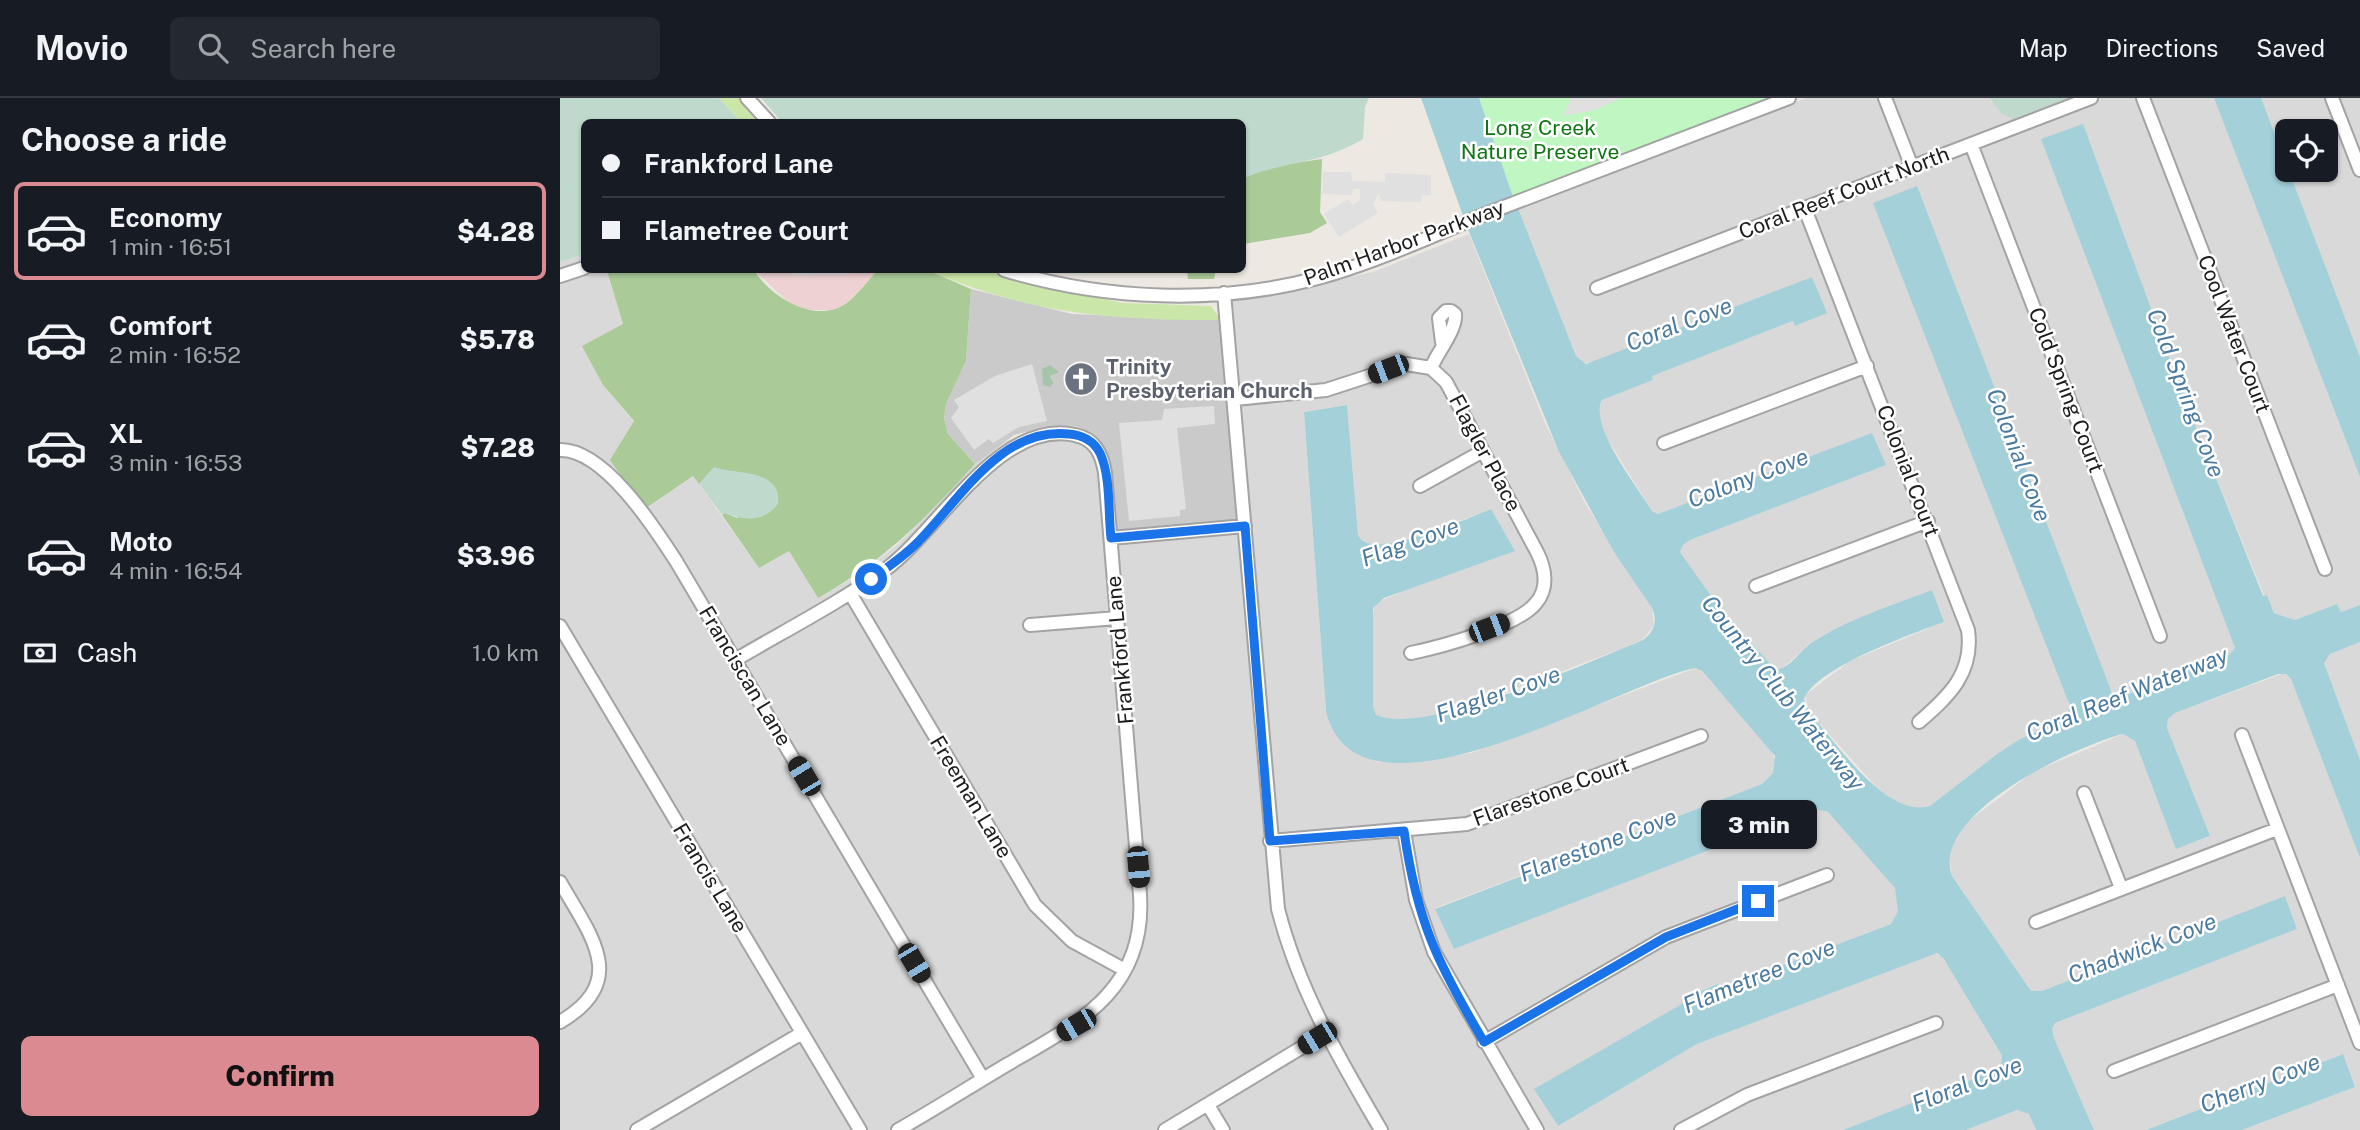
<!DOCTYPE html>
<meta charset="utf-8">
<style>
body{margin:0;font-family:"Public Sans",sans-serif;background:#242831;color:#f1f3f6;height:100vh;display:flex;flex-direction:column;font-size:26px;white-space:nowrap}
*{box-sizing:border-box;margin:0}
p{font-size:23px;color:#9ea1a6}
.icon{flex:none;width:38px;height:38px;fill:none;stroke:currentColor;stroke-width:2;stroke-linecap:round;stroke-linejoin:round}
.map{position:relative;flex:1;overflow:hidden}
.drawer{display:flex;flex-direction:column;background:#171b24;width:560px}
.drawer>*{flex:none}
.top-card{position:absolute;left:21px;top:21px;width:665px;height:154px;border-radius:10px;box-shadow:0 2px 5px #0004;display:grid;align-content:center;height:154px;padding:0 21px;background:#171b24}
.controls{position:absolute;left:1715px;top:21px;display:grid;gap:14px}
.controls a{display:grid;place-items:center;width:63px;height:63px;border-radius:10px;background:#171b24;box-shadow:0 2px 5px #0004;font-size:35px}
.end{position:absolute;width:32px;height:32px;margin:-16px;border:9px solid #1a73e8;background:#fff;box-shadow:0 0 0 4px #fff}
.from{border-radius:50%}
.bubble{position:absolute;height:49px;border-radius:10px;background:#171b24;box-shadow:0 2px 5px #0004;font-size:23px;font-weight:800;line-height:49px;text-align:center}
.car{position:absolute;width:21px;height:42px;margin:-21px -10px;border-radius:9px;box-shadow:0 0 5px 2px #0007;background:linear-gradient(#222 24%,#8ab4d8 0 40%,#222 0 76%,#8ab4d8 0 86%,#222 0)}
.top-card b{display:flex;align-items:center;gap:24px;height:66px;font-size:26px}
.top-card b+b{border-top:2px solid #363941}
.top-card i{width:18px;height:18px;background:#f1f3f6}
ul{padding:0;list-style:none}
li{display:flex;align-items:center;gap:21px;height:98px;margin:0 14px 10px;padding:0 7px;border:4px solid transparent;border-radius:10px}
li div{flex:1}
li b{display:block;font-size:26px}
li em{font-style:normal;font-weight:800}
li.on{border-color:#da8a90}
li>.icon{width:63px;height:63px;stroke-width:1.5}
h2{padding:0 21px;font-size:32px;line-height:84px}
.pay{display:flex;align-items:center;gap:18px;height:77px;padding:0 21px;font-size:26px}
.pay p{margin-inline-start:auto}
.action{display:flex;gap:14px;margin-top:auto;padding:14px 21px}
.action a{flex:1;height:80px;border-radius:10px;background:#da8a90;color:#111;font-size:28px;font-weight:800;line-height:80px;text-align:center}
header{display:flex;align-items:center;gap:42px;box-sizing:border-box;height:98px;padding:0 35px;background:#171b24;border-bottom:2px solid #363941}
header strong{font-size:33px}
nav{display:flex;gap:38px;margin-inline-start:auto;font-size:24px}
.search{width:490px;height:63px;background:#242831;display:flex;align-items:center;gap:18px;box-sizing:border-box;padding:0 24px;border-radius:10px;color:#9ea1a6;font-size:26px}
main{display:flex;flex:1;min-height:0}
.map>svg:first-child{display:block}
.residential{fill:#dad9d9}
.commercial{fill:#eed1d2}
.religious{fill:#cacaca}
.grass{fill:#cae6a9}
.forest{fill:#aacb98}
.wetland{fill:#bfdacc}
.cemetery{fill:#a4c5a7}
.park{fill:#bff6c1}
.parking{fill:#e0e0e0}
.water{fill:#a4d0d9}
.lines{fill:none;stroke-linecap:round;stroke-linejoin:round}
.minor-casing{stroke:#a3a3a3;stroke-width:16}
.minor{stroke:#fff;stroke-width:12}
.route{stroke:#1a73e8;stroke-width:9}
.labels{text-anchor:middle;stroke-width:5;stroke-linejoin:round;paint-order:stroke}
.park-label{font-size:21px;fill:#107413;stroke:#fff}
.street-label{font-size:21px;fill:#1c1c1c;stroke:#fff}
.worship-label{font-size:21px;font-weight:bold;fill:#5b616d;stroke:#fff;text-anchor:start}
.water-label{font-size:23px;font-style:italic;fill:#4a7aa0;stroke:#fff}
</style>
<header>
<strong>Movio</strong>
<div class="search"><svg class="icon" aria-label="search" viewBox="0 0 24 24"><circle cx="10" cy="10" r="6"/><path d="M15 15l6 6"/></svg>Search here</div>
<nav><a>Map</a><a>Directions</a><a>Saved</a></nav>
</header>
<main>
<section class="drawer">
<h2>Choose a ride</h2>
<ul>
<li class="on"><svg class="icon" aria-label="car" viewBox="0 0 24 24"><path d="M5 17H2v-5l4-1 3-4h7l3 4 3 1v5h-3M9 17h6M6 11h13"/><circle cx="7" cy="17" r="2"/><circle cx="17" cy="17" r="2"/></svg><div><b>Economy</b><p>1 min · 16:51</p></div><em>$4.28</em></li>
<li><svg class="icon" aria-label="car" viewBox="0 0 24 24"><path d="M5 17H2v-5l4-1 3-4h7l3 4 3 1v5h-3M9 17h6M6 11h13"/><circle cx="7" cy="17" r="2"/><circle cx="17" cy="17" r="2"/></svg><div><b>Comfort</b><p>2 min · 16:52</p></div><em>$5.78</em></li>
<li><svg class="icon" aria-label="car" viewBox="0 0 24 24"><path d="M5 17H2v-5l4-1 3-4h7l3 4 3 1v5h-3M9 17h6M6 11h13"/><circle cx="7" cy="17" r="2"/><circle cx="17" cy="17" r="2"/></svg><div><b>XL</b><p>3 min · 16:53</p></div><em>$7.28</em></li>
<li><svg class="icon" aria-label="car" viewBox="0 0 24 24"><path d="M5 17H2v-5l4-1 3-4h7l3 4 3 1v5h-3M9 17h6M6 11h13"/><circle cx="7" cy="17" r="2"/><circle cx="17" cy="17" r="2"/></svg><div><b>Moto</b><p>4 min · 16:54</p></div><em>$3.96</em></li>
</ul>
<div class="pay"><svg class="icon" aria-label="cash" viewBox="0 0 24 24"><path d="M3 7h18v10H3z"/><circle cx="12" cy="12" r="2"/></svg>Cash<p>1.0 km</p></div>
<div class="action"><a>Confirm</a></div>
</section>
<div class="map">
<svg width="1800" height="1032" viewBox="0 0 1800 1032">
<rect width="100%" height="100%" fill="#ede9e2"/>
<!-- residential -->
<path class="residential" d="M1246,0H1429L1432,5L1516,0H1654L1800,379V507L1781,514L1777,506L1735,522L1714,515L1707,497L1704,498L1623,297L1523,27L1482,41L1675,550L1669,557L1566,597L1555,596L1550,591L1508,603L1510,613L1505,621L1460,641L1437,656L1370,708L1359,710L1340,707L1321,694L1249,614L1245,597L1290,563L1384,524L1295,522L1247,548L1223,570L1216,572L1161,512L1120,454L1123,447L1130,442L1325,367L1312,336L1098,416L1092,413L1045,337L1038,315L1042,302L1093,282L1091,278L1233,223L1235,227L1266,215L1252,179L1034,264L1022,265L1016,258L958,110Z
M1701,0H1800V259L1728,72H1766V33H1727V70Z
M909,136L985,325L1025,405L1092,510L1094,528L1081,543L889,617L842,622H828L816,617L813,609L812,516L816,505L839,495L931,411L847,443L808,448L802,445L798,436L787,307L744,314L766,613L775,632L818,664L850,665L911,655L1135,570L1141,573L1210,650L1216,664L1213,675L1202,686L875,810L894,850L1255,711L1268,714L1333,786L1339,800L1338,813L1331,826L1158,891L1156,886L1126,900L1128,903L975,991L998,1028L1137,946L1374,855L1384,860L1442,959V967L1438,972L1283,1032H827L769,933L748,889L723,810L670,203L813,174Z
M24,156V172H58L47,174L63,226L43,287L74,324L86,411L133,378L199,470L229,452L258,500L294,479L338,446L415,366L441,345L488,328H516L528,332L535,338L546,357L678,423L714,813L739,894L760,939L815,1032H0V164Z
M1800,544V662L1764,565L1770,556Z
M1724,575L1731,581L1800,760V1032H1682L1795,989L1782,956L1586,1032H1534L1494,940L1492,931L1495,925L1737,831L1725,799L1482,893H1471L1392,778L1389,759L1394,742L1406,725L1473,674L1563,636L1575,643L1616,750L1649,739L1607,630L1608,621L1615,615Z
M1457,1012L1469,1016L1476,1032H1406Z"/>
<!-- commercial -->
<path class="commercial" d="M194,172H318L288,204L274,212H244L231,207Z"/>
<!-- religious -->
<path class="religious" d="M411,191L512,216L661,222L678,423L556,434L546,357L535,338L516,328H488L454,337L415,366L388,336L384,320L386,306L406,263Z"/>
<!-- grass -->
<path class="grass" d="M159,0H182L202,24H181Z
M367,172H421L562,205L651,208L661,222C549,222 471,216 367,172Z"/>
<!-- forest -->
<path class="forest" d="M762,61L760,114L767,125L750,135L683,146V80L713,68Z
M58,172H194C211,200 257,228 288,204C299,195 308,182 318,172H367L411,191L406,263L386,306L384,320L388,336L415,366C364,422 325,462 258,500L229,453L199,470L162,417L165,415L177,420L216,391C195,369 178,379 154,370L139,386L133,378L85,411L50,362L74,323L43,287L22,248L63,226L47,173Z
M627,172H656L654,181H628Z"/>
<!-- wetland -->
<path class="wetland" d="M0,0H159L181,24H24V156L0,164Z
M201,0H809L805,9L803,41C762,66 726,63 683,80L682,24H222Z
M1429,0H1516L1459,24L1442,16Z
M154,369C174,377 223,370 218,406C204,424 184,423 165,415L162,417L139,386Z"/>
<!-- cemetery -->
<path class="cemetery" d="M490,267L499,274L490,278L493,285L490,289L483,287L482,271Z"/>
<!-- park -->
<path class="park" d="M919,0H1209L953,99Z"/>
<!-- parking -->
<path class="parking" d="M1011,0H1061L1035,12L1003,18Z
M763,74H791L792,83L825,84V75L871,77V97H862L861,104L821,103L819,95L813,106L818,115L779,139L764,116L788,101L793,107L800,102V91H793L792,97L762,96Z
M232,172H289V176L232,177Z
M472,266L487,323L459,329L433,345L429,341L414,352L391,320L399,309L394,302L435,278Z
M654,308L655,326L617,330L626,411L620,412V418L569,423L559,325L602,322L604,311Z"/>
<!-- water -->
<path class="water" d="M861,0H919L953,99L903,118Z
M1654,0H1701L1800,259V379Z
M1523,26L1623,297L1703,498L1707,497L1714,515L1735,522L1777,506L1781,514L1800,507V544L1770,556L1764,565L1800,662V760L1731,581L1726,576H1718L1615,615L1608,621L1607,630L1650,738L1616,751L1575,643L1563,636C1516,648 1369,716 1392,778L1471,893H1482L1725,798L1737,831L1495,925L1492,931L1494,940L1534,1032H1476L1469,1016L1457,1012L1406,1032H1283L1441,970L1442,958L1384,861L1377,855L1137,946L998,1028L974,991L1127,903L1126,900L1157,886L1159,891L1331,826L1338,813L1335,790L1268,714L1255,711L894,851L875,811L1202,686L1213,675L1215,658L1142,573L1135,570C1062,584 797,746 766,613L744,314L787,307L798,436C805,467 910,419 931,411L955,453L824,500L813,510V608L816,617C866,639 1027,564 1081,543C1094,535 1098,524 1092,510L1054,454L999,354L907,129L958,110L1016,258L1026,266L1252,179L1267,215L1235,228L1233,223L1092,278L1093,282L1042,302C1028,327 1078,390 1092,413L1098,416L1312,335L1326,367L1130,442L1123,447L1120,454L1161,512L1216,572C1230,570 1239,554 1250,546C1287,521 1331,508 1372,492L1384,524C1352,536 1257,569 1244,601L1249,614C1276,644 1326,721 1370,708L1437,656L1460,641L1505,621L1510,608L1313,105L1357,88L1552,595L1566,597L1669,557L1675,550L1481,41Z
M1783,956L1795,989L1682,1032H1586Z"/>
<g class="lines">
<!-- minor casing -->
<g class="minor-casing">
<path id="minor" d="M187,0L209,24
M1325,0L1352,69
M1583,0L1765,471
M1772,0L1800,72
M1411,46L1600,538
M1245,111L1408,532C1414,575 1389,598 1359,624
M444,172C544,202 657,207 758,180C821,163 881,133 941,110C1037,73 1133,36 1229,0
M0,178L24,170
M1037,190L1531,0
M664,195L718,811C739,893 779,960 821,1032
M871,270C877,255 897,231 895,216L891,213H886L879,220L882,244
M675,301L766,292L846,266L871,270L886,284L977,454C985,470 989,490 976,505C958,528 880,549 851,555
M1104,345L1307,268
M0,352C44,351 94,429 116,463L423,981
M860,388L923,353
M551,440L685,428
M1196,488L1368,423
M290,495L475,807L512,843L565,872
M470,527L557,520
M0,528L300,1032
M175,562C226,532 279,505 326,471C379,432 440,320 515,337C535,341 542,356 545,375L580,797C586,892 519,925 448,966C411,988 375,1011 338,1032
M1682,637L1800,945
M1524,695L1561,790
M844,733L856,802L874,854L977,1032
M710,743L907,726L1141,638
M0,784C31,838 70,883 0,924
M1476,824L1717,731
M924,944L1106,839L1267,777
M1554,973L1778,887
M648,1007L663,1032
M77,1032L242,935
M605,1032L764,936
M1121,1032L1187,997L1376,925"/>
</g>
<!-- minor -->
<use href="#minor" class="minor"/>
</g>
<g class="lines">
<!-- route -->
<path class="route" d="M311,481C327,470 343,459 357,445C399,403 441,328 509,336C522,337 534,343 540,355C551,379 548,414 551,440L685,428L710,743L844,733C857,824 878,866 924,944L1106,839L1198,803"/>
</g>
<!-- icons -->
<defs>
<g id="church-disc" transform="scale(1.75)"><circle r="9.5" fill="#6b7280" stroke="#fff"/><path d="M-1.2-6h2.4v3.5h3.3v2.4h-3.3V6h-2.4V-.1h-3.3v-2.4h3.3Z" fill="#fff"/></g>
</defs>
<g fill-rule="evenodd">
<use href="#church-disc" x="521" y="281"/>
</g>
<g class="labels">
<!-- park labels -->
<g class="park-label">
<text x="980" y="37">Long Creek<tspan x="980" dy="24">Nature Preserve</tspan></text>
</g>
<!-- street labels -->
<g class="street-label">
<text transform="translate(1284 95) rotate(-21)" y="7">Coral Reef Court North</text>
<text transform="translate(844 145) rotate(-20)" y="7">Palm Harbor Parkway</text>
<text transform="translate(1674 236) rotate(69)" y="7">Cool Water Court</text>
<text transform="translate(1506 292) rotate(69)" y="7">Cold Spring Court</text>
<text transform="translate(925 355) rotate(62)" y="7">Flagler Place</text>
<text transform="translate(1348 373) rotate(69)" y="7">Colonial Court</text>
<text transform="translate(560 552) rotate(-95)" y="7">Frankford Lane</text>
<text transform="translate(185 578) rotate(59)" y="7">Franciscan Lane</text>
<text transform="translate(991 694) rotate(-20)" y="7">Flarestone Court</text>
<text transform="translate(411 699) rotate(59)" y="7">Freeman Lane</text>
<text transform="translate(150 780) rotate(59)" y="7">Francis Lane</text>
</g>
<!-- worship labels -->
<g class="worship-label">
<text x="546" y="276">Trinity<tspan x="546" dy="24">Presbyterian Church</tspan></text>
</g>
<!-- water labels -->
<g class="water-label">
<text transform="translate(1119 226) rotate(-21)" y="8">Coral Cove</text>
<text transform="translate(1626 295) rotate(69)" y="8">Cold Spring Cove</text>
<text transform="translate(1459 357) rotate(69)" y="8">Colonial Cove</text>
<text transform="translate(1188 380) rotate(-21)" y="8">Colony Cove</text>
<text transform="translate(850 444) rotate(-20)" y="8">Flag Cove</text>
<text transform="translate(1223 595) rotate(51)" y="8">Country Club Waterway</text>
<text transform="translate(938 596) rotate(-19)" y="8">Flagler Cove</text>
<text transform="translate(1567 596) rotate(-22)" y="8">Coral Reef Waterway</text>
<text transform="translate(1038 747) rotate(-21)" y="8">Flarestone Cove</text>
<text transform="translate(1582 850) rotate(-21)" y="8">Chadwick Cove</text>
<text transform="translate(1199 878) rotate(-22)" y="8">Flametree Cove</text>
<text transform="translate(1700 985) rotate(-21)" y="8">Cherry Cove</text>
<text transform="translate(1407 986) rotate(-21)" y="8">Floral Cove</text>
</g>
</g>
</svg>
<div class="controls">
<a><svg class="icon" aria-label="locate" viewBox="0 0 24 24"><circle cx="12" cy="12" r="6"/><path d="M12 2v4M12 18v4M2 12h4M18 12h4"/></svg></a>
</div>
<i class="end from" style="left:311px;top:481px"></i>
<i class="end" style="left:1198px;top:803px"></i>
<div class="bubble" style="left:1141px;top:702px;width:116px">3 min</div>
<i class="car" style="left:828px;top:271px;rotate:249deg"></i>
<i class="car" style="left:929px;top:530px;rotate:69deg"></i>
<i class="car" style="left:244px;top:678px;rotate:329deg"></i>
<i class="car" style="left:578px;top:769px;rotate:175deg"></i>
<i class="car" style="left:354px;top:865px;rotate:149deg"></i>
<i class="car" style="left:516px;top:927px;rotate:240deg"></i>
<i class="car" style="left:757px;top:940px;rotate:239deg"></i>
<div class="top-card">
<b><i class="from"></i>Frankford Lane</b>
<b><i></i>Flametree Court</b>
</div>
</div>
</main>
